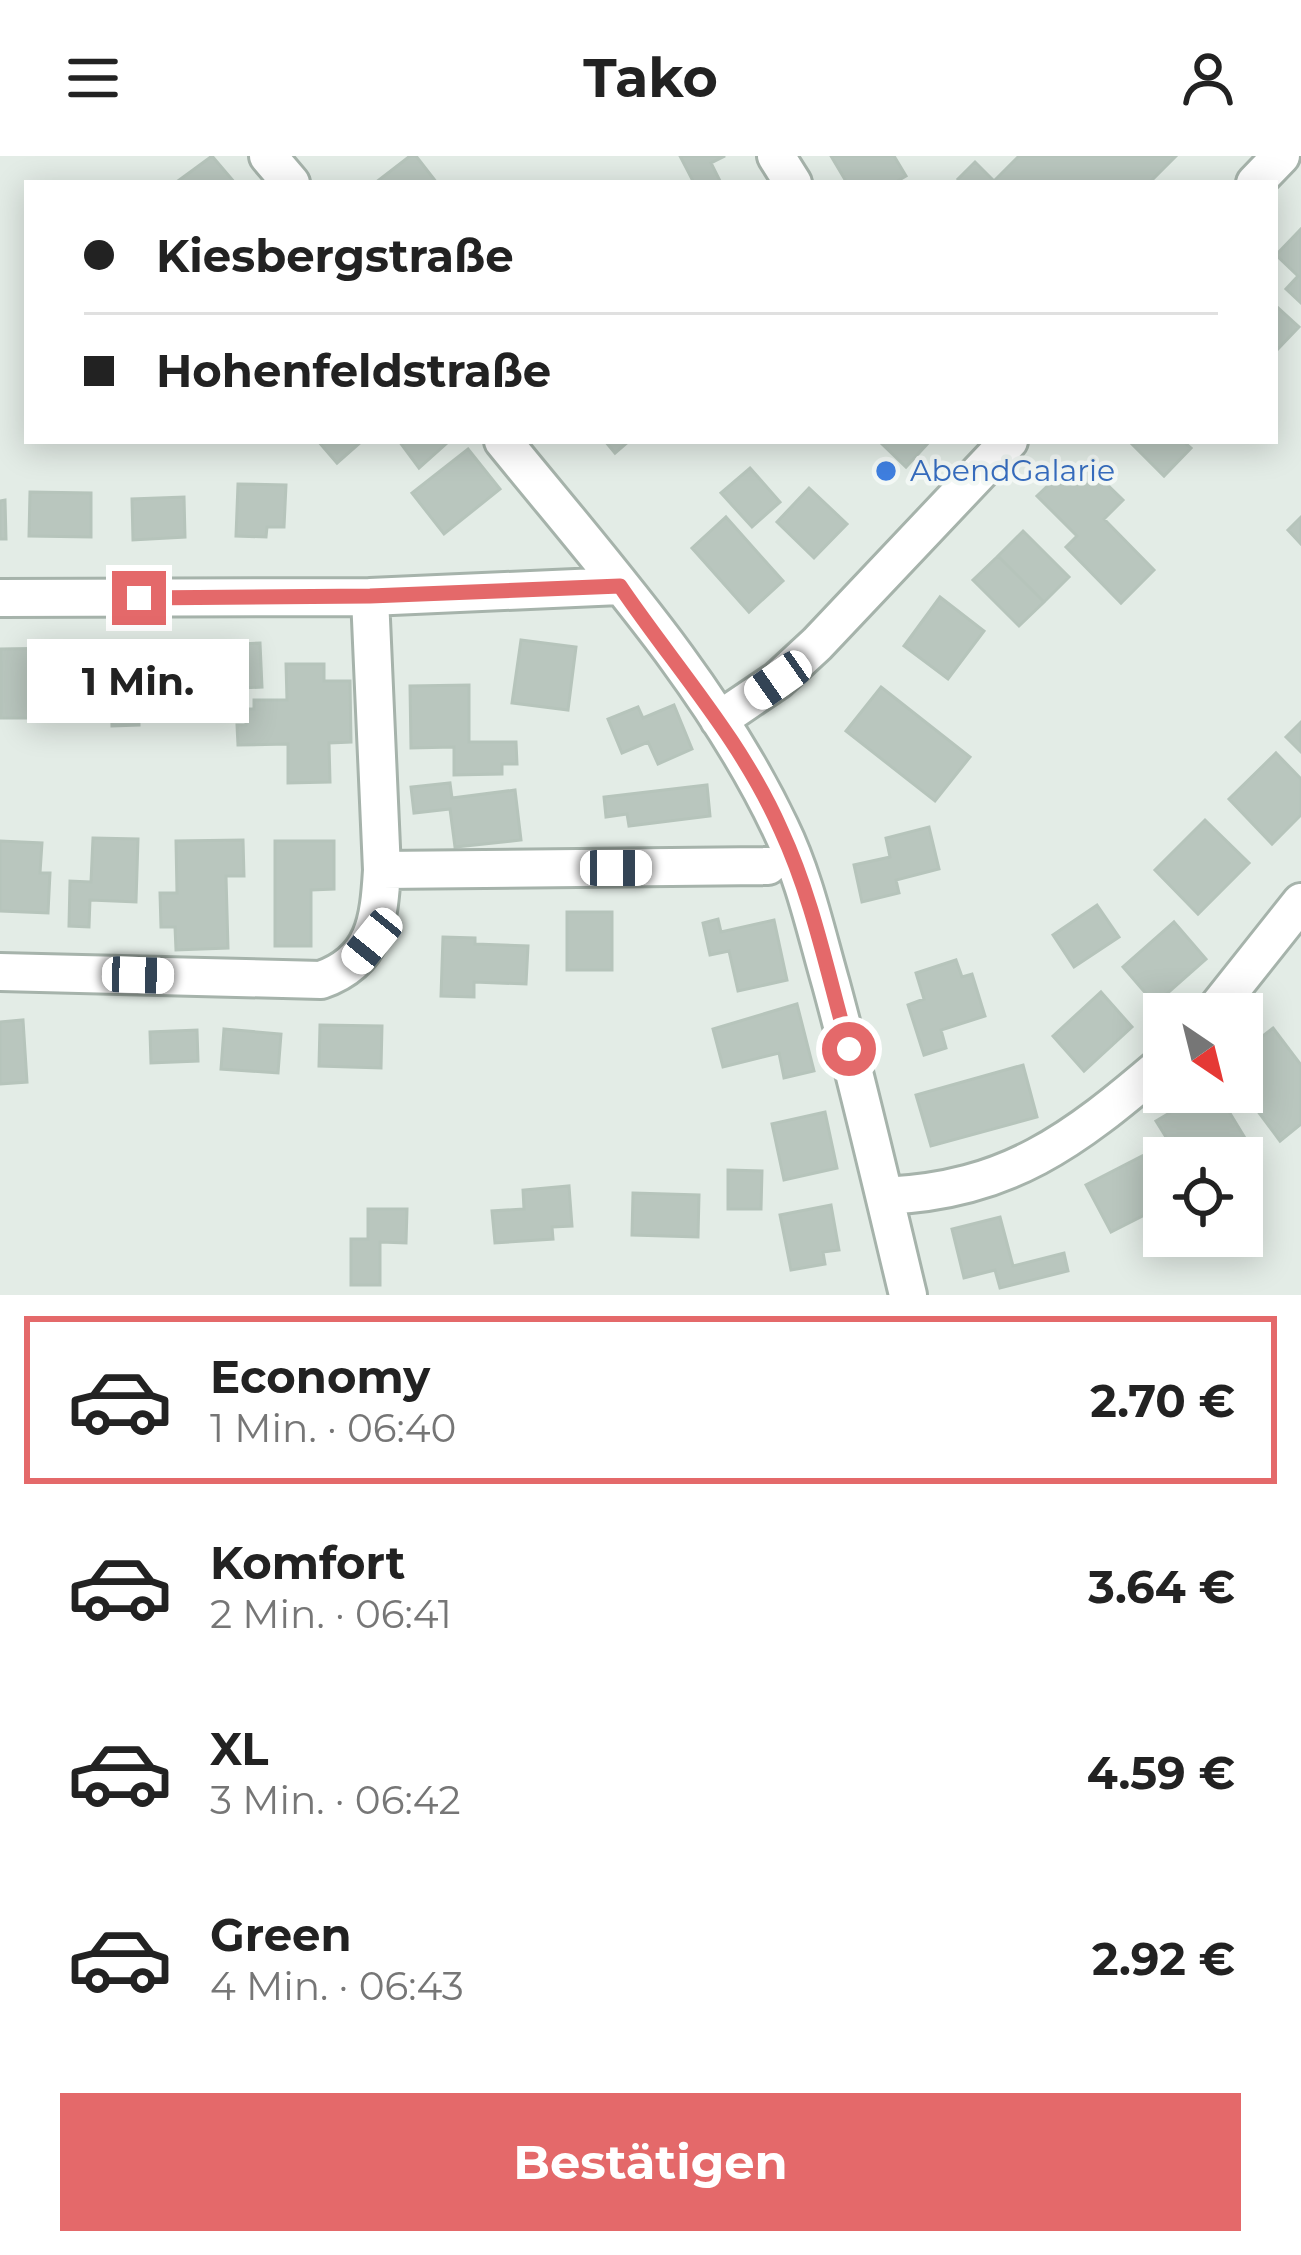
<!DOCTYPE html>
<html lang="de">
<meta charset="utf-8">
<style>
body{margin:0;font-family:Montserrat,sans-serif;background:#f2f2f2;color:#222;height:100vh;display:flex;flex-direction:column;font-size:45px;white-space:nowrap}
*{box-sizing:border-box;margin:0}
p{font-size:39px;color:#767676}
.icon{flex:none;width:66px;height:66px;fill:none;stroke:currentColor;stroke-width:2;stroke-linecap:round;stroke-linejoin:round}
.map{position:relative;height:1139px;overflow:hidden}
.sheet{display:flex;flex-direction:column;background:#fff;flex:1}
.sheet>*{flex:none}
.hud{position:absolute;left:24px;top:24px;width:1254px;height:264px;border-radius:0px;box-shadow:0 6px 30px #0003;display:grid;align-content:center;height:264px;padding:0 60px;background:#fff}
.needle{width:78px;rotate:145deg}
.controls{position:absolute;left:1143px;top:837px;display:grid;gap:24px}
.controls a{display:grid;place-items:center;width:120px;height:120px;border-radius:0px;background:#fff;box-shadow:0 6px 30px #0003;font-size:60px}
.end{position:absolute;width:54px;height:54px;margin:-27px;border:15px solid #e4696a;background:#fff;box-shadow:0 0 0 6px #fff}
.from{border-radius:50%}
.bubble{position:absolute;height:84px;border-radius:0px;background:#fff;box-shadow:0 6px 30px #0003;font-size:39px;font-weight:700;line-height:84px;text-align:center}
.car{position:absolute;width:36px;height:72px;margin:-36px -18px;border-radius:15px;box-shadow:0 0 9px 3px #0007;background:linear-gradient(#fff 24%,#345 0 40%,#fff 0 76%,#345 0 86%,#fff 0)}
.hud b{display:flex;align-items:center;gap:42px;height:114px;font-size:45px}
.hud b+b{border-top:3px solid #e0e0e0}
.hud i{width:30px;height:30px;background:#222}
ul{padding:21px 0 0;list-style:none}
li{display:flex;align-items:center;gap:36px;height:168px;margin:0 24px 18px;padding:0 36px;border:6px solid transparent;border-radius:0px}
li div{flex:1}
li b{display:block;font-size:45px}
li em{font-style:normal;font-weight:700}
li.current{border-color:#e4696a}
li>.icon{width:108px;height:108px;stroke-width:1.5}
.cta{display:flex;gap:24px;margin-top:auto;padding:24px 60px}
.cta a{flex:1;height:138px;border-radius:0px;background:#e4696a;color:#fff;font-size:48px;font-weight:700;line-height:138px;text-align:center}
header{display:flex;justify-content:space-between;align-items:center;height:156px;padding:0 60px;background:#fff;font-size:54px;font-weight:700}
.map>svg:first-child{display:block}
.building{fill:#b9c6be;stroke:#b6c4bb;stroke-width:3}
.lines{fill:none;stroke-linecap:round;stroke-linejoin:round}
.minor-casing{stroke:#a6b3ab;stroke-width:42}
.minor{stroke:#fff;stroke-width:36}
.route{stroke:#e4696a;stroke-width:15}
.shop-dot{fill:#3f7fe0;stroke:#f3f8f5;stroke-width:4.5}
.labels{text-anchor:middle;stroke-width:9;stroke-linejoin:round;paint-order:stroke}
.shop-label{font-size:30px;fill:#366cbe;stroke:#f3f8f5;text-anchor:start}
</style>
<header><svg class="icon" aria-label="menu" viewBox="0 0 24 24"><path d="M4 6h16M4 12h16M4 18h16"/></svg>Tako<svg class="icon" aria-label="person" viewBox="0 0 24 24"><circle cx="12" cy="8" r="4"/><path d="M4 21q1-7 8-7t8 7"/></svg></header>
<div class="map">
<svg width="1301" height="1139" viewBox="0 0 1301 1139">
<rect width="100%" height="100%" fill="#e3ece6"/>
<!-- building -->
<path class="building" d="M212,0L235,27H180L178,25Z
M410,0H416L437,27H375Z
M680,0H725L711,7L721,27H694Z
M831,0H894L906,20L894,27H847Z
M1019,0H1176L1149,27H962L958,23L975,6L994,25Z
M1301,73V147L1286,133L1298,120L1276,99Z
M1275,149L1299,171L1275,196Z
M318,285H362L337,307Z
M399,285H445L447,287L419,312Z
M605,285H629L615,297Z
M879,285H930L906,311Z
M1129,285H1183L1191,292L1164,320Z
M468,293L500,333L444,378L412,337Z
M1087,309L1123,344L1104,363L1154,414L1121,447L1066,391L1077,380L1037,340L1061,317L1070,326Z
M750,312L780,346L752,371L721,337Z
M238,328L286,329L284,371H267L266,381L236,380Z
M809,332L847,368L814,402L777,366Z
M30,336L91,337V381L29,380Z
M184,341L185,381L133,384L132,343Z
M5,344L6,383H0V345Z
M726,361L783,425L749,456L692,392Z
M1301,361V388L1288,374Z
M1023,375L1069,421L1044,446L998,400Z
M998,400L1044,446L1019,470L973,424Z
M940,441L984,475L948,523L904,490Z
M521,484L576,491L568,554L512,547Z
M260,487L262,531L200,534L197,490Z
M159,488L160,531H138L139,569L112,570L111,531H103L101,489Z
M62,492L63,562H1V493Z
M286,508H324V525H350L351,586L329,587L330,626L288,627V588L238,589L237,569H246V553H254V544H287Z
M469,529V586H516L517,608H502V618L454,619V591L411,592L410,530Z
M881,531L970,601L935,645L846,575Z
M674,549L692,593L658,608L648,586L622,597L608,563L638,551L643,562Z
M1301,566V596L1286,581Z
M1276,597L1301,623V659L1272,688L1229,643Z
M450,627L452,642L515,634L521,684L455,691L450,653L414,657L411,631Z
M707,629L710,660L629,670L627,658L606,661L604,641Z
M1205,664L1249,707L1198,758L1155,714Z
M929,671L939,713L896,724L899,737L862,746L854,709L890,701L886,682Z
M93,682L138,683L136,746L90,744L89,771L69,770L70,725L91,726Z
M243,684L244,720H226L228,792L176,794L175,771H161L160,737H177L176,685Z
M0,685L42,687L40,717H50L48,757L0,755Z
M275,685H334V733L311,734V790H275Z
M1097,749L1119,781L1074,811L1053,779Z
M567,756H612V814H567Z
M718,763L721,776L774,764L787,824L738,835L729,795L710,799L703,767Z
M1174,766L1206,803L1155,848L1123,811Z
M443,781L475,782V788L528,790L526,828L474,826V841L441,840Z
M956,804L962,821L972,818L985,860L941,874L946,892L924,899L908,849L924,843L916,817Z
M1101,836L1132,871L1084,915L1053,880Z
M797,848L814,915L784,922L779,897L723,911L713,873Z
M23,864L27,926L0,928V866Z
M320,869L382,870L381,912L319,910Z
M1273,872L1301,909V968L1280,985L1242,934V896Z
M224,873L281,878L278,917L221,913Z
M197,874L198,905L151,907L150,876Z
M1023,909L1037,961L931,990L916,939Z
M1205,936H1217L1245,982L1211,1002H1179L1156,965Z
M825,956L837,1012L784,1024L772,968Z
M1142,1000L1164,1049L1111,1076L1086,1029Z
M728,1014L762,1015L761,1053H728Z
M569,1030L572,1070L552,1071L553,1083L495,1087L492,1055L524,1053L523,1034Z
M633,1037L699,1039L698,1081L632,1079Z
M831,1049L839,1094L823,1096L825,1108L791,1114L780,1059Z
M368,1053H407L406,1087L380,1086V1129H351V1083H368Z
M1000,1061L1013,1110L1064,1097L1068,1115L1000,1132L995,1114L964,1122L952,1073Z"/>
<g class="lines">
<!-- minor casing -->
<g class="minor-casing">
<path id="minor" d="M268,0L291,27
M776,0L793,27
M1255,27L1281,0
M503,285C602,407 712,528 780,671C804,720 816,776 831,828C859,931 883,1035 908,1139
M0,442L370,441L620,430
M719,564L778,524L817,488L1009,285
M382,714L768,710
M0,816L321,824C375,805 379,764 382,714L370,441
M1212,858L1301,746
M885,1040C1009,1034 1073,985 1164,907"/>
</g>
<!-- minor -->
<use href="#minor" class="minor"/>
</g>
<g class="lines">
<!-- route -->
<path class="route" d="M139,442L370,440L620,430C675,511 741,583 781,674C813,743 828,820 849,893"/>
</g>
<!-- markers -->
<circle class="shop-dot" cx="886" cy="315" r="12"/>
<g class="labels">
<!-- shop labels -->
<g class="shop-label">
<text x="910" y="325">AbendGalarie</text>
</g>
</g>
</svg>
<div class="controls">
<a><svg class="needle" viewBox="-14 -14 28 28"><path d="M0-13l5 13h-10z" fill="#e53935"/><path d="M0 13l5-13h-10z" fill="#767676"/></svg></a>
<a><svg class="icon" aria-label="locate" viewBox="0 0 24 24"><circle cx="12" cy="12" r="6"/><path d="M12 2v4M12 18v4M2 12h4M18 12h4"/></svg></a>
</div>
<i class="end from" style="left:849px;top:893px"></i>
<i class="end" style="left:139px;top:442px"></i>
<div class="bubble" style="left:27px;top:483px;width:222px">1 Min.</div>
<i class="car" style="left:778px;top:524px;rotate:235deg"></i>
<i class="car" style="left:616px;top:712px;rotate:90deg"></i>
<i class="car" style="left:372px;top:785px;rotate:219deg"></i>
<i class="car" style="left:138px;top:819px;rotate:92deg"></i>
<div class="hud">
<b><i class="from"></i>Kiesbergstraße</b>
<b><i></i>Hohenfeldstraße</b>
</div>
</div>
<section class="sheet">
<ul>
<li class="current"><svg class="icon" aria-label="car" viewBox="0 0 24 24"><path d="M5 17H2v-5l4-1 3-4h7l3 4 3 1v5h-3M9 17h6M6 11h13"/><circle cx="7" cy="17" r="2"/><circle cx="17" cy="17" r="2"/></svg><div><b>Economy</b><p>1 Min. · 06:40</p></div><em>2.70 €</em></li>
<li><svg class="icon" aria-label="car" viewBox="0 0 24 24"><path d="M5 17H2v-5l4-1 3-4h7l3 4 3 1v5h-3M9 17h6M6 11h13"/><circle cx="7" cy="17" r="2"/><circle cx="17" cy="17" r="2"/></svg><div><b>Komfort</b><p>2 Min. · 06:41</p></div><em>3.64 €</em></li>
<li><svg class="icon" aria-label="car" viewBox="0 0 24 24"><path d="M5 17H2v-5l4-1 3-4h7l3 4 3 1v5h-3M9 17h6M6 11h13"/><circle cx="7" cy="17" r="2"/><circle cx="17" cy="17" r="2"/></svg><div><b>XL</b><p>3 Min. · 06:42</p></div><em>4.59 €</em></li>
<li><svg class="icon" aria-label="car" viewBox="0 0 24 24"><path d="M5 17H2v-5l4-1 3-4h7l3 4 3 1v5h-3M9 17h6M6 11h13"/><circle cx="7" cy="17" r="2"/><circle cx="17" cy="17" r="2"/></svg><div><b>Green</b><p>4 Min. · 06:43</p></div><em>2.92 €</em></li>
</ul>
<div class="cta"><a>Bestätigen</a></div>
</section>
